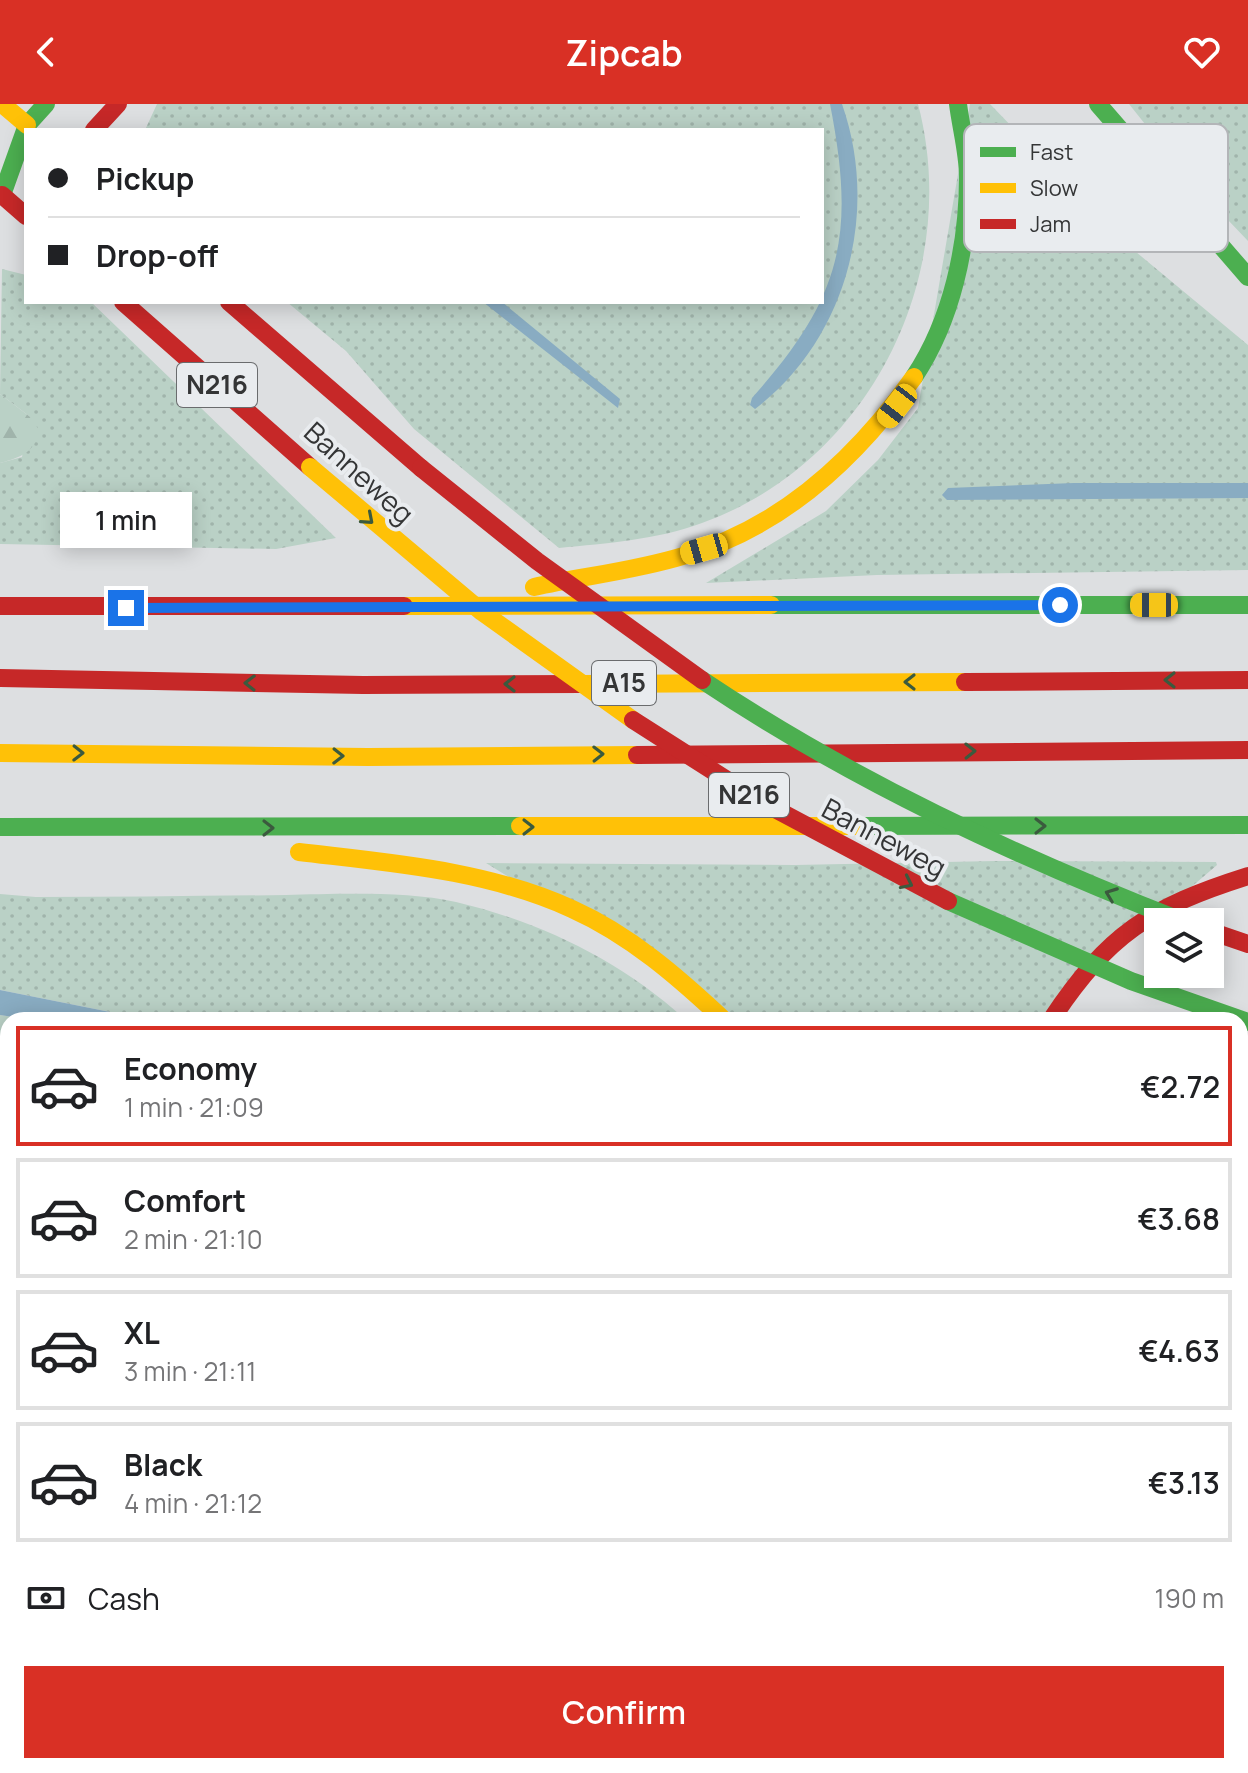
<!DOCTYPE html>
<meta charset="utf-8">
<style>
body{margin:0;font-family:Manrope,sans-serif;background:#f2f2f2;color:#202124;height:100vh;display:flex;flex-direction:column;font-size:30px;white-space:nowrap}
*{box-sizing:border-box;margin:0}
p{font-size:26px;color:#757577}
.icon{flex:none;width:44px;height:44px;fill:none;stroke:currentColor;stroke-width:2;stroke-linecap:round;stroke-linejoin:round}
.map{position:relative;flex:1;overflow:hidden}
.sheet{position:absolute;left:0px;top:908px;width:1248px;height:762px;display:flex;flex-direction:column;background:#fff;border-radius:24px 24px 0 0;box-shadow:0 4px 20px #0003}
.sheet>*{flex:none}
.hud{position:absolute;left:24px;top:24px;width:800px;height:176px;border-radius:0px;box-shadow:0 4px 20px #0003;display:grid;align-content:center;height:176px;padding:0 24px;background:#fff}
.fabs{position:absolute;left:1144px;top:804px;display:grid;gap:16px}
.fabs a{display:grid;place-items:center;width:80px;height:80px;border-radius:0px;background:#fff;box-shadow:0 4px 20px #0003;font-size:40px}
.end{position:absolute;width:36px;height:36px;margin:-18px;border:10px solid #1a73e8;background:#fff;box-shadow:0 0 0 4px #fff}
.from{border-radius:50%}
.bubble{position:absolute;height:56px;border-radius:0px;background:#fff;box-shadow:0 4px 20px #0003;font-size:26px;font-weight:600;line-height:56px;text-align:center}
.car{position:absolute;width:24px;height:48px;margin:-24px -12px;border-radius:10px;box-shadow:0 0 6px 2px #0007;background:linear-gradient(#f5c518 24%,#345 0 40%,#f5c518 0 76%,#345 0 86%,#f5c518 0)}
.hud b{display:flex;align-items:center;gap:28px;height:76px;font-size:30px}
.hud b+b{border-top:2px solid #e0e0e0}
.hud i{width:20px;height:20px;background:#202124}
ul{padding:14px 0 0;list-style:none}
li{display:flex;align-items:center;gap:24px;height:120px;margin:0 16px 12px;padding:0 8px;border:4px solid #e0e0e0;border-radius:0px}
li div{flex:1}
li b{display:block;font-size:30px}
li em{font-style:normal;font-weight:600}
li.on{border-color:#d93025}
li>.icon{width:72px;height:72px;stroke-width:1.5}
.pay{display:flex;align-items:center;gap:20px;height:88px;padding:0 24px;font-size:30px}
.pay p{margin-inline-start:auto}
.primary-button{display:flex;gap:16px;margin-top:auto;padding:16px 24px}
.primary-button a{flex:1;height:92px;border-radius:0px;background:#d93025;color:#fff;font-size:32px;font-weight:600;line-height:92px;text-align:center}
header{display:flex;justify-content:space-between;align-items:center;height:104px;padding:0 24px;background:#d93025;color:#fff;font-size:36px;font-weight:600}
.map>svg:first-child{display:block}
.grass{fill:url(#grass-dots)}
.forest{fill:url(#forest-firs)}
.water{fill:#89acc2}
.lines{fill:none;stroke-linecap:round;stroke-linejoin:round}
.fast{stroke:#4caf50;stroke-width:18}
.slow{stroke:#ffc107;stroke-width:18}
.jam{stroke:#c62828;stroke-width:18}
.rail{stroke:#aba6a7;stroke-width:6;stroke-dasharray:16 8;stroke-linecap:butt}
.fast-bridge{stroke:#4caf50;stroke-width:18}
.slow-bridge{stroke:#ffc107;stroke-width:18}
.jam-bridge{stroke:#c62828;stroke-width:18}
.oneway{stroke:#3b5a3e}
.route{stroke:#1a73e8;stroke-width:10}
.labels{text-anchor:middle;stroke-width:8;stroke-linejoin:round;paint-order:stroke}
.shield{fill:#e9ecef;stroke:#6a6c6e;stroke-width:2}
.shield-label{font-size:26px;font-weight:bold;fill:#343536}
.street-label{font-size:28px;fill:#343536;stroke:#e9ecef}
.key{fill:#e9ecef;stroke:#b3b5b8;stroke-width:2}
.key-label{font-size:22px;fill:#343536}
</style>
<header><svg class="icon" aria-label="back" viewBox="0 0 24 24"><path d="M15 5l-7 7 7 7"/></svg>Zipcab<svg class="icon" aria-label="heart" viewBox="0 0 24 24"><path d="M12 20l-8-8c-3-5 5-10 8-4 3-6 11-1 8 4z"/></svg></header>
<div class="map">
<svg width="1248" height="1669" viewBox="0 0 1248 1669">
<defs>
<pattern id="grass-dots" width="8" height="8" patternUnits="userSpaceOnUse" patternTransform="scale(2)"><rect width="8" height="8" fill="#bad1c6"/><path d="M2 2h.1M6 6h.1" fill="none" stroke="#a0b4ab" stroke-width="1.8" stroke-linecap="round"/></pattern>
<pattern id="forest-firs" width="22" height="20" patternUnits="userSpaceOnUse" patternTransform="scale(2)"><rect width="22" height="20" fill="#bad1c6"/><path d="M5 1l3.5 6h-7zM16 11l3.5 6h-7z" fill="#a0b4ab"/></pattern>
</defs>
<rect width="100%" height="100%" fill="#dddfe1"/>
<!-- grass -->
<path class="grass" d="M157,0H918C963,170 870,359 702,419C656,436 608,439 559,444L414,325L346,247L287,198H822V26H145Z
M970,0H990L1118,133L1248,241V466L877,471L706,479L826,407L878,356L918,304Z
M1129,0H1248V137L1188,74Z
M2,165L26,171V198H91L336,434L276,445L0,440V359L22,353L29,312L0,290Z
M995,757L1216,758L1217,761L1036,916H742L486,759L795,761Z
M0,790L36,793C119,793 202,792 286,791C337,790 406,787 456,798C541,818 621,857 686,916H150L0,886Z
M1240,951L1248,954V1093L1240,1091Z
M1240,1217L1248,1221V1309L1240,1307Z
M1240,1417L1248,1418V1543L1240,1544Z
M0,1640H8V1662H183L0,1669Z
M872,1662H1156L1102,1669H820Z"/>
<!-- forest -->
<path class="forest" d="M0,290L29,312L40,327C33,349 22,353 0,359Z
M0,911L33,916H8V999L0,1012Z
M8,1029V1628H0V1042Z"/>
<!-- water -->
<path class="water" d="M830,0H842C880,108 847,235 755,305L750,301L752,294C842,193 856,132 830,0Z
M483,198H502L620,295L618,304Z
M1074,379H1248V394L947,396L942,391L948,384Z
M0,886L150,916H33L0,911Z
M1240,1091L1248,1093V1221L1240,1217Z
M1248,1646V1669H1102L1156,1662H1240V1647Z"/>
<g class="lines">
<!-- fast -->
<path class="fast" d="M1098,0L1248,173
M2,91L27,21L46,0
M914,273C952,216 968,141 968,73C968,49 961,24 958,0
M771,501H1248
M861,722L1248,721
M0,723L520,722"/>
<!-- slow -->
<path class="slow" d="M2,0L27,21
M534,483C584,472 634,467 683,452C782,424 856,355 914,273
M404,502L771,501
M582,580L965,578
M0,649L368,653L637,651
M520,722H861
M299,748C391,759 487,766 572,805C630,831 678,873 724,916
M1240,1333L1248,1335
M1240,1388L1248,1390"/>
<!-- jam -->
<path class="jam" d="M94,26L118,0
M2,91L26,112
M123,198L310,363
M229,198L421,364
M0,502H404
M0,574L363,581L582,580
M965,578L1248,576
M637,651L1248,646
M1210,827L1248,840
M1051,916C1108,830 1150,803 1248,772"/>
<!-- rail -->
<path class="rail" d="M1240,1562L1248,1560
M1240,1583L1248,1581
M385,1669L473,1662
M609,1669L670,1662"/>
<!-- fast-bridge -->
<path class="fast-bridge" d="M702,576C853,677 1015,752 1184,818
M948,797L1131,877L1248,918"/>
<!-- slow-bridge -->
<path class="slow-bridge" d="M310,363L482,508L633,616"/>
<!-- jam-bridge -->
<path class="jam-bridge" d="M421,364L537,457L702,576
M633,616L760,697L948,797"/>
</g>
<!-- one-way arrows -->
<defs><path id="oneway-chevron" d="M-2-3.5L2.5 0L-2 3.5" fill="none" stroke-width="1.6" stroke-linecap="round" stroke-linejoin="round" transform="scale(2)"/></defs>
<g class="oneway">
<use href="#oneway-chevron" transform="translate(368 415) rotate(41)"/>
<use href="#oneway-chevron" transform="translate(1170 576) rotate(180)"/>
<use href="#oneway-chevron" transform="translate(910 578) rotate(180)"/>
<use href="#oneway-chevron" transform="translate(250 579) rotate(-179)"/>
<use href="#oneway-chevron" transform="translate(510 580) rotate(180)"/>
<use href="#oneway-chevron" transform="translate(970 647) rotate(-1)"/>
<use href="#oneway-chevron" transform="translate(78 649) rotate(1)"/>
<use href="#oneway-chevron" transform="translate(598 650) rotate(-1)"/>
<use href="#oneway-chevron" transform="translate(338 652) rotate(1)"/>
<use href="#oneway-chevron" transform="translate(1040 722)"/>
<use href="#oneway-chevron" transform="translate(528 723)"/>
<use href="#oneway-chevron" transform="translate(268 724)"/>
<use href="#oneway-chevron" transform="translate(907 779) rotate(26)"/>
<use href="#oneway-chevron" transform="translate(1111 790) rotate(-159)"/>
</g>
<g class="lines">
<!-- route -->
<path class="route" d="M126,504L1060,501"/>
</g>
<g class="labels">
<!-- shield labels -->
<g class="shield">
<rect x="177" y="259" width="80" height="44" rx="6"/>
<rect x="592" y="557" width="64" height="44" rx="6"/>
<rect x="709" y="669" width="80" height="44" rx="6"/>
</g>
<g class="shield-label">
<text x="217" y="290">N216</text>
<text x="624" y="588">A15</text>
<text x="749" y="700">N216</text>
</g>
<!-- street labels -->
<g class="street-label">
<text transform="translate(359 369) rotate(42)" y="10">Banneweg</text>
<text transform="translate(884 734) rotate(28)" y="10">Banneweg</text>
</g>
</g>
<!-- legend -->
<rect x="964" y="20" width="264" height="128" rx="12" class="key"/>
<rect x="980" y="43" width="36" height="10" fill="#4caf50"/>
<rect x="980" y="79" width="36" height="10" fill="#ffc107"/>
<rect x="980" y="115" width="36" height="10" fill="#c62828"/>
<g class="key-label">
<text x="1030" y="56">Fast</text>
<text x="1030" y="92">Slow</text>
<text x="1030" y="128">Jam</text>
</g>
</svg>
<div class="fabs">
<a><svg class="icon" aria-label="layers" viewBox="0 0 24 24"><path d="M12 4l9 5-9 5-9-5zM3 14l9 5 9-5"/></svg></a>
</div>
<i class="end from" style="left:1060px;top:501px"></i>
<i class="end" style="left:126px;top:504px"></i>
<div class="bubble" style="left:60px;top:388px;width:132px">1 min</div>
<i class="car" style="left:897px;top:302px;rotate:218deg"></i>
<i class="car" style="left:704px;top:445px;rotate:254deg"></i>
<i class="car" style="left:1154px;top:501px;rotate:270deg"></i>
<div class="hud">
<b><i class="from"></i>Pickup</b>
<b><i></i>Drop-off</b>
</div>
<section class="sheet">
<ul>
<li class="on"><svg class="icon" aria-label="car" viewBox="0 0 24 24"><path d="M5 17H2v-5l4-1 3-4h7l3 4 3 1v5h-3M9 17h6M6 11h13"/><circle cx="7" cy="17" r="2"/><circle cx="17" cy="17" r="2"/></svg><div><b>Economy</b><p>1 min · 21:09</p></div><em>€2.72</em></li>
<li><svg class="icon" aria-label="car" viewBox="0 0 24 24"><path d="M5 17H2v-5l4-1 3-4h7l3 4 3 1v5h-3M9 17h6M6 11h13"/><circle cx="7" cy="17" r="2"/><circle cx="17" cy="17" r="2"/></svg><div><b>Comfort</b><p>2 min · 21:10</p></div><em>€3.68</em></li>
<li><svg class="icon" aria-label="car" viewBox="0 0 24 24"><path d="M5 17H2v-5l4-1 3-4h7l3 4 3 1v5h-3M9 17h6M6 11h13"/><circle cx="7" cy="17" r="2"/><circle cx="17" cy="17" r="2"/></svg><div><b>XL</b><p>3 min · 21:11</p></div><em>€4.63</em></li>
<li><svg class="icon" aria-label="car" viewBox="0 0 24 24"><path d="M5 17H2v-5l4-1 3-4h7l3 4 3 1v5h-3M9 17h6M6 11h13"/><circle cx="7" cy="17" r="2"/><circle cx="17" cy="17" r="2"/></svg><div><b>Black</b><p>4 min · 21:12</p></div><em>€3.13</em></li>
</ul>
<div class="pay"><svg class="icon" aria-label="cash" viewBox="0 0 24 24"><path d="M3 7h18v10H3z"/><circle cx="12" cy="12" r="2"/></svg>Cash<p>190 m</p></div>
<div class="primary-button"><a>Confirm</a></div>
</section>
</div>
